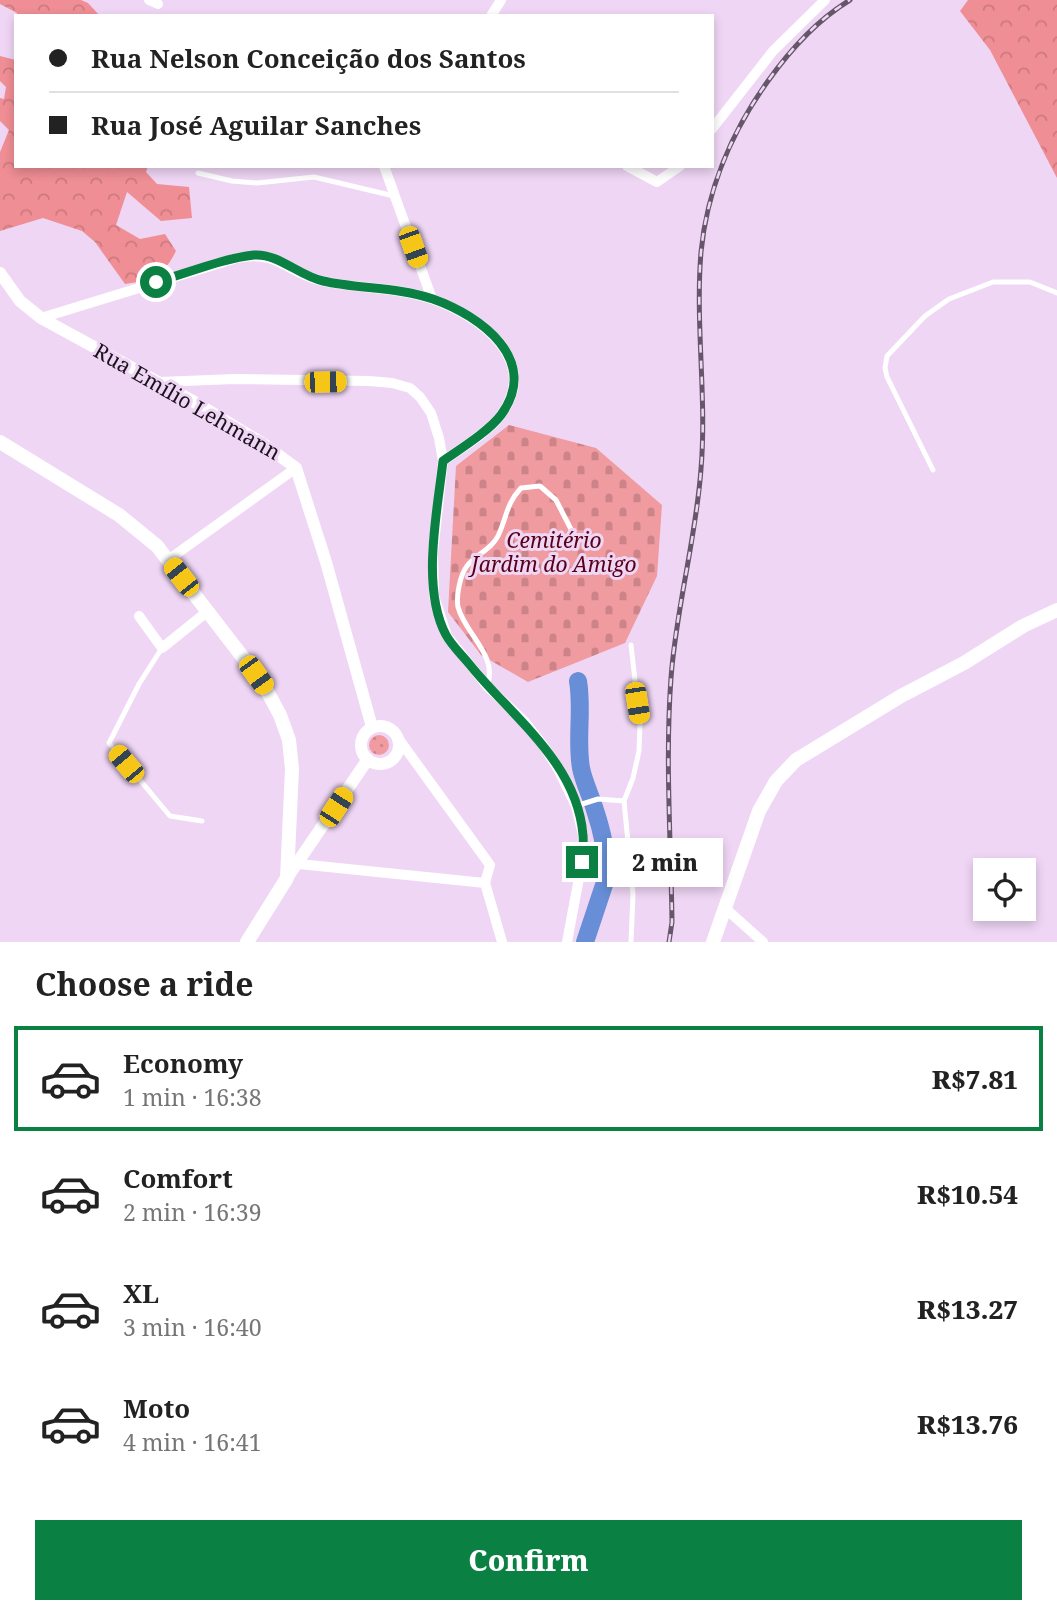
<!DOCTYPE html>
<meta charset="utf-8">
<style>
body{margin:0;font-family:"Noto Serif",serif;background:#f2f2f2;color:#222;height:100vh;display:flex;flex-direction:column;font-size:26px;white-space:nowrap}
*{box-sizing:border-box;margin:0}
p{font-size:23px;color:#767676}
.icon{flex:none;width:38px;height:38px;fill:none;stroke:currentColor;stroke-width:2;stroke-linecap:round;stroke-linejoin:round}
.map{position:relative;height:942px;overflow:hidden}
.details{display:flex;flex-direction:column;background:#fff;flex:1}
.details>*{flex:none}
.banner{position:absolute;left:14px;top:14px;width:700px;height:154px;border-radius:0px;box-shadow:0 4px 10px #0003;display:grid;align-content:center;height:154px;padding:0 35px;background:#fff}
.controls{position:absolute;left:973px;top:858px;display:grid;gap:14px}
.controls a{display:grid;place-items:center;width:63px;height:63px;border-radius:0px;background:#fff;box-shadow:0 4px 10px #0003;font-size:35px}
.end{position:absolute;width:32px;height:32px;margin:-16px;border:9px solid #0b8043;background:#fff;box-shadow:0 0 0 4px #fff}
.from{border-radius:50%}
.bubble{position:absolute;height:49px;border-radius:0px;background:#fff;box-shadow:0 4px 10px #0003;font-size:23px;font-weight:800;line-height:49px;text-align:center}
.car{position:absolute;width:21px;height:42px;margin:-21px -10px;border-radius:9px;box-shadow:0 0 5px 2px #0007;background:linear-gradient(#f5c518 24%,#345 0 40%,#f5c518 0 76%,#345 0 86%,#f5c518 0)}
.banner b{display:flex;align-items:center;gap:24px;height:66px;font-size:26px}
.banner b+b{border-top:2px solid #e0e0e0}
.banner i{width:18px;height:18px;background:#222}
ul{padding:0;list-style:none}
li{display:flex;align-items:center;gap:21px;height:105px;margin:0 14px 10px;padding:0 21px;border:4px solid transparent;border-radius:0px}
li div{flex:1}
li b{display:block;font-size:26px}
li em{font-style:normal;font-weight:800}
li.on{border-color:#0b8043}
li>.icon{width:63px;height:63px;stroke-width:1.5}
h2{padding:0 35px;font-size:32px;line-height:84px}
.button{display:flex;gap:14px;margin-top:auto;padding:14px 35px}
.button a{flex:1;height:80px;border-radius:0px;background:#0b8043;color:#fff;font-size:28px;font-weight:800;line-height:80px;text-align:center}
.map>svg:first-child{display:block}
.forest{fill:url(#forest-crowns)}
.cemetery{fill:url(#cemetery-stones)}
.garden{fill:url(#garden-dots)}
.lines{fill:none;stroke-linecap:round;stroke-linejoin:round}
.river{stroke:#678ed6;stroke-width:18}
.service{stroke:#fff;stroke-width:5}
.minor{stroke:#fff;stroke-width:10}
.tertiary{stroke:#fff;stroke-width:12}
.secondary{stroke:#fff;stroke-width:14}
.rail-casing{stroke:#655769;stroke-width:5}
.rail{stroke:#efd6f5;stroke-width:2.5;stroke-dasharray:8;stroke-linecap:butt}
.route{stroke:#0b8043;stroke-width:9}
.labels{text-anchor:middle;stroke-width:6;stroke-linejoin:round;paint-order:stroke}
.street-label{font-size:21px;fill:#1b121d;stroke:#efd6f5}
.park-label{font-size:21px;font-style:italic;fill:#580017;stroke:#efd6f5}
</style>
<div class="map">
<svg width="1057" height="942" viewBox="0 0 1057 942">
<defs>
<pattern id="forest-crowns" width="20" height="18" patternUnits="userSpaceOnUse" patternTransform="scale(1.75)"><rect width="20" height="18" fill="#ef8e94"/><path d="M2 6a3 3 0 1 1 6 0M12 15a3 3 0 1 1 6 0" fill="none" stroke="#cc797f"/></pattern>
<pattern id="cemetery-stones" width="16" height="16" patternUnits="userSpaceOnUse" patternTransform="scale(1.75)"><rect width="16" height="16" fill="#f09ba0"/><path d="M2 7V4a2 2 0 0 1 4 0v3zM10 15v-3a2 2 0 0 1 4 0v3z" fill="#cd8489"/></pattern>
<pattern id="garden-dots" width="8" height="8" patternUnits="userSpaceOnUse" patternTransform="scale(1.75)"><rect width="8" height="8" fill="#f09ba0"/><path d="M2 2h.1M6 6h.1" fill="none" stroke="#cd8489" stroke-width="1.8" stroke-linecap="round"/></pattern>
</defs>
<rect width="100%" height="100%" fill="#efd6f5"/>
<!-- forest -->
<path class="forest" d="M0,0H81L88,3L100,16H17V13L0,4Z
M968,0H1057V178L990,50L960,11Z
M0,56L16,60V166H148L146,172L157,184L189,187L192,218L161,221L127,192L116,225L140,239L165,234L176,251C163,277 153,280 125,284L95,242L82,231L43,218L0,231V152L9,130L0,121V98L4,99L6,87L0,81Z"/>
<!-- cemetery -->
<path class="cemetery" d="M509,425L596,448L662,505L657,576L625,643L528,682L481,655L448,612L456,466Z"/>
<!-- garden -->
<path class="garden" d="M369 745a10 10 0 1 1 20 0a10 10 0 1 1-20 0Z"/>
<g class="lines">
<!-- river -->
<path class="river" d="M578,681C583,710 576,739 581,768C584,783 591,796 595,810C602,831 608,857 606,879L585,942"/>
<!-- service -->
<path class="service" d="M198,173L232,181L257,183L314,177L394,196
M933,470L887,377L885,368L887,356L925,316L949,299L993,282H1030L1057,293
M631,645L640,724L639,751L633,778L624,801L633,894L631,942
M162,648L139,684L109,743L170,816L202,821
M487,686C499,656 465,634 458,607C456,596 460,575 467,566C476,554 491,550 498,536C507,517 506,504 521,488L540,486L556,500L576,539
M576,806L598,799L624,801"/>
<!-- minor -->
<path class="minor" d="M149,0L158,4
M491,16L501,0
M712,129L773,51L825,0
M384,166L432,299
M627,166L657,182L680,166
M41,318L237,258C279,250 285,272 322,281C358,289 397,287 432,299C480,316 541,360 501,415C491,430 459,450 443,461
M159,382L234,379L369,381L392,383L410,388L420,397L431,413L439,438L443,461L433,553L434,596L447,636L487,686L525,722L543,745L558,769L576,806L583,835L582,862L567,942
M168,560L296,468
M139,616L162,648L208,611
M398,738L490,865L485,883L502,942
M299,864L485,883
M725,908L763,942"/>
<!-- tertiary -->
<path class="tertiary" d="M0,273L20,301L41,318L191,400L265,445L296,468L326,562L372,727
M361 745a19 19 0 1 1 38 0a19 19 0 1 1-38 0Z
M287,878L368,759"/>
<!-- secondary -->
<path class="secondary" d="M0,442L119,515L157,546L245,660L266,689L280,715L289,740L292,769L287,878L247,942
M713,942L759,811L776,781L796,760L901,696L964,663L1023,626L1057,610"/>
<!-- rail casing -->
<g class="rail-casing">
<path id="rail" d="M669,942L672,922C671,841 665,759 671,678C676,608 696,539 701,469C707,397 695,324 701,252C707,190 732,131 768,81C790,50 817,20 850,0"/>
</g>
<!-- rail -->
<use href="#rail" class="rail"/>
</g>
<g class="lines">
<!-- route -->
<path class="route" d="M156,282C185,274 224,258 254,255C278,253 299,276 323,281C358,289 398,287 433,299C481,316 541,360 501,415C489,431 460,449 443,461C437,513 421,588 446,635C452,646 462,655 470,665C511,716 577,762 583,835C584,843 582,853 582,862"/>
</g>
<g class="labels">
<!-- street labels -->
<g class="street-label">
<text transform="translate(187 402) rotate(30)" y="7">Rua Emílio Lehmann</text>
</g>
<!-- park labels -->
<g class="park-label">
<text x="554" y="548">Cemitério<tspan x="554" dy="24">Jardim do Amigo</tspan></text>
</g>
</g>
</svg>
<div class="controls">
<a><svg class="icon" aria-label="locate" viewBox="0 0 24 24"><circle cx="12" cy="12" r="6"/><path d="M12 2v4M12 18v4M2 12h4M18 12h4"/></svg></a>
</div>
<i class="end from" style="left:156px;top:282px"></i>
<i class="end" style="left:582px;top:862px"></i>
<div class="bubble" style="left:607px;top:838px;width:116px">2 min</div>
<i class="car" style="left:413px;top:247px;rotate:160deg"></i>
<i class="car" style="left:325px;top:382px;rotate:89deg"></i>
<i class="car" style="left:181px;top:577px;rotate:322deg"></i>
<i class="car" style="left:256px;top:675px;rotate:144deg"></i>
<i class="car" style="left:637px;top:703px;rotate:171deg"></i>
<i class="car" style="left:126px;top:764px;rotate:320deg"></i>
<i class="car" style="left:336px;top:807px;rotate:33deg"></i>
<div class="banner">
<b><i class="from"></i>Rua Nelson Conceição dos Santos</b>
<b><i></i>Rua José Aguilar Sanches</b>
</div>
</div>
<section class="details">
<h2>Choose a ride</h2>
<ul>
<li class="on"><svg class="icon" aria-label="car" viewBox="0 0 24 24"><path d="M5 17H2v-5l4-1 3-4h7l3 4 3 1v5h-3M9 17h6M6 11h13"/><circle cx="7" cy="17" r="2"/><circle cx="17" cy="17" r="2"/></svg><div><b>Economy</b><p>1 min · 16:38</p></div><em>R$7.81</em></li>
<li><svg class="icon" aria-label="car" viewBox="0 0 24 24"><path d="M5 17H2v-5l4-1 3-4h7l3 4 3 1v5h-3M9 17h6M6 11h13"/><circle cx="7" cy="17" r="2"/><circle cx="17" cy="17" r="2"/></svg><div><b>Comfort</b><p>2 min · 16:39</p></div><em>R$10.54</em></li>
<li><svg class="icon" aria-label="car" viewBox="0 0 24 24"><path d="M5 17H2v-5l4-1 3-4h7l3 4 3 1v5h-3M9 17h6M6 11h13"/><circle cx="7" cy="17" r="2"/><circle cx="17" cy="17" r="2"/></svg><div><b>XL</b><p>3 min · 16:40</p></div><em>R$13.27</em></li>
<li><svg class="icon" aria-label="car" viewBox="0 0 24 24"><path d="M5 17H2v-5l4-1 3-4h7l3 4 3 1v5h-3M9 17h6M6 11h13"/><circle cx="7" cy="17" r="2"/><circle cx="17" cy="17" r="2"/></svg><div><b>Moto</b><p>4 min · 16:41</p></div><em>R$13.76</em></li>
</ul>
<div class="button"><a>Confirm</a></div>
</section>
